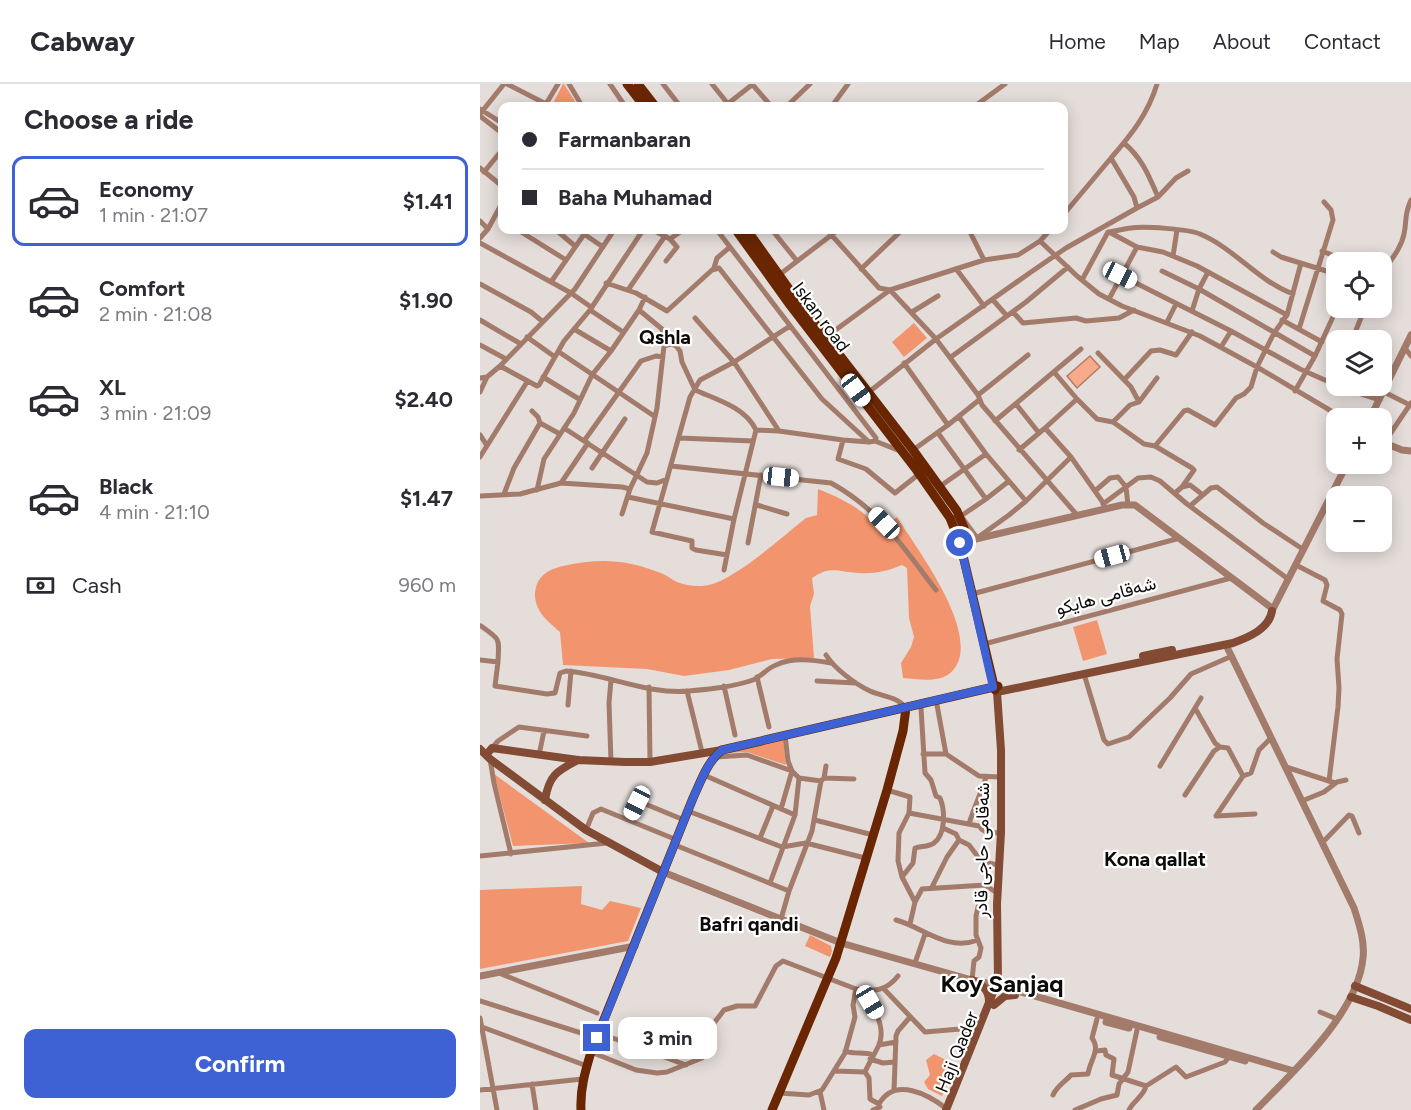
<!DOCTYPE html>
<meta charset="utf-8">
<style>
body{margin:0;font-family:Figtree,Vazirmatn,sans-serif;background:#f7f7f7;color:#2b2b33;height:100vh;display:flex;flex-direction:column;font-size:22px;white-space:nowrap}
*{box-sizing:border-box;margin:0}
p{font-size:20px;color:#7c7c81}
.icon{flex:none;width:33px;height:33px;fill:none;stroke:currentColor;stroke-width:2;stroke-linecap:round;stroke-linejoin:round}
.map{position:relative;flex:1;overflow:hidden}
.sheet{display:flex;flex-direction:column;background:#fff;width:480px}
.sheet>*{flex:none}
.top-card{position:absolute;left:18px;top:18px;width:570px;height:132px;border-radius:12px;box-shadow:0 3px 15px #0003;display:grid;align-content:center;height:132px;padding:0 24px;background:#fff}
.buttons{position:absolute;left:846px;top:168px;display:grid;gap:12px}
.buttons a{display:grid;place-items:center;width:66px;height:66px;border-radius:12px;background:#fff;box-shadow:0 3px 15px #0003;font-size:30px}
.end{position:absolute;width:27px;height:27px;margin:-14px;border:8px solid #3e62d4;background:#fff;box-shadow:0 0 0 3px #fff}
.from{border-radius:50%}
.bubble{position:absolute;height:42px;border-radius:12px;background:#fff;box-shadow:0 3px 15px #0003;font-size:20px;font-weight:700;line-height:42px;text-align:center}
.car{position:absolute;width:18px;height:36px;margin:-18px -9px;border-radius:8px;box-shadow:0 0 4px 2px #0007;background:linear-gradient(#fff 24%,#345 0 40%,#fff 0 76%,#345 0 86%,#fff 0)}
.top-card b{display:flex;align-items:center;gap:21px;height:57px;font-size:22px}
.top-card b+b{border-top:2px solid #e1e1e2}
.top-card i{width:15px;height:15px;background:#2b2b33}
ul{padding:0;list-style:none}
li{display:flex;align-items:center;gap:18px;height:90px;margin:0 12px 9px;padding:0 12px;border:3px solid transparent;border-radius:12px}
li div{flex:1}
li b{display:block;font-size:22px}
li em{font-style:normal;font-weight:700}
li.current{border-color:#3e62d4}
li>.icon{width:54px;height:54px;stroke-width:1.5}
h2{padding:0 24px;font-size:27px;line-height:72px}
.pay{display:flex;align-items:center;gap:15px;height:66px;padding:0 24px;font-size:22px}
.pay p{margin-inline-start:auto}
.cta{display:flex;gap:12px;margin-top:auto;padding:12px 24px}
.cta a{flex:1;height:69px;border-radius:12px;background:#3e62d4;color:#fff;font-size:24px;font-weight:700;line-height:69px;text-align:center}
header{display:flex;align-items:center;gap:36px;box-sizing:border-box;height:84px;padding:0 30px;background:#fff;border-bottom:2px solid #e1e1e2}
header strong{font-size:28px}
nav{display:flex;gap:33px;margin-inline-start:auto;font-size:21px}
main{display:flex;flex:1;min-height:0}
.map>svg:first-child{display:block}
.green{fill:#f2956e}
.water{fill:#f8ab8c;stroke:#b27b65;stroke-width:1.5}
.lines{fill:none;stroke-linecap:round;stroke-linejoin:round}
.minor{stroke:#a37b6b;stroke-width:5}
.tertiary{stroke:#a37b6b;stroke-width:7}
.secondary{stroke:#834b33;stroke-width:8}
.primary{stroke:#6a2602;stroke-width:9}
.route{stroke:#3e62d4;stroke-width:8}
.labels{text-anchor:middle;stroke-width:4.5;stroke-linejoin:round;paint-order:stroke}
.street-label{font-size:18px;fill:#0d0b0a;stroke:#fff}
.neighbourhood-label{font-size:20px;font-weight:bold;fill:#0d0b0a;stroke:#fff}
.district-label{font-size:24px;font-weight:bold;fill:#0d0b0a;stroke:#fff}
</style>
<header>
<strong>Cabway</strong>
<nav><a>Home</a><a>Map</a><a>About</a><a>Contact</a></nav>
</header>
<main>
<section class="sheet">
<h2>Choose a ride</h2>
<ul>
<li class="current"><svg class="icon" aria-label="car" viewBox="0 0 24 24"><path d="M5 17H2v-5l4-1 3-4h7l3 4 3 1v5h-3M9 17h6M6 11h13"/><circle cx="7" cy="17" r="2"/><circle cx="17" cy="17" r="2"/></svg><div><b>Economy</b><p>1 min · 21:07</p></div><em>$1.41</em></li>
<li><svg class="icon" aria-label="car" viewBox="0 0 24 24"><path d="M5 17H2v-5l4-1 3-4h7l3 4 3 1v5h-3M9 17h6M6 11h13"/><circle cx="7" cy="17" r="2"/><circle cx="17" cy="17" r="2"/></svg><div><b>Comfort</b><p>2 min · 21:08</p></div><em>$1.90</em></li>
<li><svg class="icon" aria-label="car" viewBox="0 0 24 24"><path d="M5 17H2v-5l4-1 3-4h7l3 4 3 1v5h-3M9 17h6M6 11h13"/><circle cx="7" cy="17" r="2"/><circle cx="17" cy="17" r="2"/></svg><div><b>XL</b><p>3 min · 21:09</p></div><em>$2.40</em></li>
<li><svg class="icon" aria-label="car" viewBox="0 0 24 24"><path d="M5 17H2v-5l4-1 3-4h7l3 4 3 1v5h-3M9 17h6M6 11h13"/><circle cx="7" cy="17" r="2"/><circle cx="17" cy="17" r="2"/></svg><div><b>Black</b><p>4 min · 21:10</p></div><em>$1.47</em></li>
</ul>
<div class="pay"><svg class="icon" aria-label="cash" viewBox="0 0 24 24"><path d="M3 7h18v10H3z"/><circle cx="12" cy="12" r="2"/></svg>Cash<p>960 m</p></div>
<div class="cta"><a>Confirm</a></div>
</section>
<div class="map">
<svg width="931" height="1026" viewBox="0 0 931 1026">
<rect width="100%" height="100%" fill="#e4ddda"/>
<!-- green -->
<path class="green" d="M83,0H84L98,22H79L73,19Z
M434,239L447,254L424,273L412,258Z
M338,405C363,415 383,425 401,446L417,433C436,464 509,558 469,590C457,599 437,595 423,594L421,579L431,563L434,553L429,534L427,484L422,481C408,487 394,490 379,489C358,488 351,481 332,494L334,510L330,522L334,574L292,575L249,586L204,592L167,585L83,581L80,548C69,538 56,529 55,512C55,494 66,486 83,482C120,474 145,475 181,489C187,491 192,496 197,498C206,502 220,503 229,501C257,494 302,453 326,434L337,431Z
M617,536L627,570L603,577L593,543Z
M303,654L306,681L267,668L244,669Z
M14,690L109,759L33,762Z
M102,802L101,820L122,826L130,817L161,824L148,857L0,885V806Z
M330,851L351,862L352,867L350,873L325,862Z
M454,970L476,981L462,1012L448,1005L444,998L450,991L446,976Z"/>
<!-- water -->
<path class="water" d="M610,272L620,283L597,304L587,292Z"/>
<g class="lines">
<!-- minor -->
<path class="minor" d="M27,0L70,22
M89,0L102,22
M130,0L145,22
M183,0L200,22
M232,0L248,20
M272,0L291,22
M66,20L78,0
M245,22L273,0
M307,22L330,0
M352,22L368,0
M495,22L525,0
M0,25L22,39
M0,30L24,0
M0,32L22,49
M644,59C662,74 669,92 678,113
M0,84L22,102
M4,88L22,66
M657,124L678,113L696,94L708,87
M584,130L631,74
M0,137L8,145
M38,146L86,176
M76,146L95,162
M173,146L190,155L197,163L186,177
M237,146L396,354L395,357
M292,146L317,177
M347,146L399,204L410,206L456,255L498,311L502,321L597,431
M489,146L504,176
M629,148L657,163L683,168L717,182L807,231
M104,150L123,163
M0,154L8,145L22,119
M190,155L203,146
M560,157L597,192L619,210L642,222L720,252L777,283L863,334
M0,159L91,209L111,223
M842,167L870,178
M793,168L801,173L856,190
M693,172L697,146
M234,184L237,174L250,163
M381,185L422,146
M477,186L504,222
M682,187L719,205L835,272
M902,189C910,177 921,165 924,150C927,137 924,130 931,116
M299,191L358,146
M640,191L751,247L820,285L856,301
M602,196L628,148C636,147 643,145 651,144C664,142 708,145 720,150C754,164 778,197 813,210
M71,198L107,146
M126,199L156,209L187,227L232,186L239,184L342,315L389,358
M0,200L51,228L62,237
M148,206L185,152
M629,215L657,163
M513,216L527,232
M110,226L143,248
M712,227L719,205L728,188
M432,228L458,212
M533,228L543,239L596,234L606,237L639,234L654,226
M215,234L254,278L299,347
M0,236L41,260
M802,236L842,258
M687,238L696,220
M94,245L131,267
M819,245L853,136L851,126L844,118
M47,253L75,273
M346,253L410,206L504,176L538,171L560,157L570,146
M872,256L885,224
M0,261L26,275
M184,262L191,260L196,262L200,267L202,278L215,306C237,316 265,323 276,346L254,435L244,486
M741,263L751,247
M925,264L931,272
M79,268L174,332
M618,269L651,303L659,318
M471,273L546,218L588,183
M424,279L468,341L499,316
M20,282L57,302L59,301L84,257L110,226L163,146
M574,288L597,315
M63,293L99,315
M0,294L7,293L20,282L95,205L134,146
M644,296L671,267L680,266L696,271L712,248
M852,300L856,290
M857,302L900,316
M815,307L835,272L857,224
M0,308L7,293
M389,308L456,255L551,188L586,164L657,124L654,113L631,74C651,51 668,30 677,0
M904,308L930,321
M498,311L548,271
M536,320L559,349
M52,327L58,333L60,339L80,350
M515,337L601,265
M633,338L650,321L659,318L677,294
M84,344L167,398L177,399L187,395
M565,344L597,315L617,335L633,338L664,360L675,362L712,384L714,386L702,403L695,409
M276,346L299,347L363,356L389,358L395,357L420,367
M458,349L506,415L481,432L497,454L529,431L546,417L506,370L479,333
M0,351L6,360
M199,354L273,357
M363,356L358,375L386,385L415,409L439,390
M104,357L161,277L176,272L183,273
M904,359L931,319
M675,362L704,327L708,326L735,341L756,314L764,310L771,303L777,283L794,249L807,231L821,179
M433,366L468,341
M539,366L565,344L591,373
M0,373L47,298
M191,382L351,399C400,426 423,463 456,506
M112,384L145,335
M81,399L108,359
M459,403L506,370
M702,403L710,401L723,411
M57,406L64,375L94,329L112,291L131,267L159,226L165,213
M615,407L630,394L638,393L646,403L648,421
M24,410L34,384L60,339
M0,412L40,410L81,399L142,403L150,405
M148,413L254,435
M506,415L529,397
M546,417L591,373L624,420
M623,420L658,394L671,393L680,397L707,420L808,495
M277,421L307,430
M710,422L731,404L737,403L783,439L824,466
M142,430L150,405L167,369L177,324L184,262L182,245L159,226
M268,459L281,391
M247,471L216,466L212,464V457L172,448L210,313L220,296L254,278L310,242
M816,481L845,496L847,501L843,517L860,526L862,530L857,575L859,604L858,623L849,697
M496,509L700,454
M508,559L751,494
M346,571C355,585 375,600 390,607C401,612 418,613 425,623
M0,576L18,578C19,554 21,556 1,542
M18,578L15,602L67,610L75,609L80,589L86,587C127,590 168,611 209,607C230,605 253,603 273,596C281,593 287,584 296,581C313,573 333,576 351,579
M604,590L624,656L628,660L649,653L690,614L711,590L752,572
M277,593L289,643
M337,597L376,599
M244,602L255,651
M169,603L170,678
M207,607L222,668
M88,621L91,587
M457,621L466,670
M715,624L721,614
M12,664L18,657L39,643L107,652
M443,670H466L499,692L520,693
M59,671L64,647
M236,673L267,671L312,687L319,694L341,697
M10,675L14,699L31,770
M131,678L129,619L131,596
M680,682L715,624L735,659L740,663
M806,683L855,699
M224,691L315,731
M344,694L374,695
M407,706L430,713L429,729L499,742C504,750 512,750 521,748
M705,711L734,667L740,663L748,664L763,692
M822,717L844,708L857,698L866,696
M301,725L312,687L308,677L305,651
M208,727L302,763L326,759L385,774
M429,729L419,749L418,777L422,793L435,818L430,840
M775,730L736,732L763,692L771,689L779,666L791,654
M149,735L158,717L204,736
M335,736L393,751
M489,740C494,723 501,710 506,693
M106,746L113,729L121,725L197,756
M280,754L293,722
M479,756L489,761L502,778L519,781
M842,759L869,731L872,732L879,749
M195,761L309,807
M0,772L127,759
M422,793L433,779L435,764C441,762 449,763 454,759C466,750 465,726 460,714L456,712L451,696L445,689L441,624
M290,799L315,731L319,694
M452,803L467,773L479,756L476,750L463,744
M435,818L442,805L505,801L517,809
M301,835L309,807L332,747L341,697L344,694L346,682
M416,836C443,843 467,868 498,856
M435,879L445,850
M19,889L117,929
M492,896L494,877L499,873L501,864L496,851V832L498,823
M404,905L445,948L480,945L494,956
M381,906C392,921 408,943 398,963C394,971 389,979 385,988L389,994L390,1015L399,1020
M0,917L117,954
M840,928L857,935
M0,934L17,1026
M2,943L107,982
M119,949L206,981
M399,961L416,958
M365,967C375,971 384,967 393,971
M617,967L625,966L626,971L634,975L632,991L666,1002L696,983L706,993L745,978L749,973
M111,968L156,986L177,989L187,988L222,974L226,968L231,943L244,926L257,922H275L296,882L303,877L376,905C394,908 406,907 418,892
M390,975L403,979L415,978
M355,987L385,988
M52,1000L56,1026
M0,1006L102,995
M414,1007L416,952L418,947L430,933
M340,1008L344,1026
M299,1009L329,1011L342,1006L365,969L375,933L373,921L376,905
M573,1011C577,1002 585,998 591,991L608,990C610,976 621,966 612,954L617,935
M399,1020C415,992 449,1011 467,1025
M393,1026L400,1023
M595,1026L621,1015L637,1011L639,1000L648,988L657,946
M649,1026C653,1017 664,1012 666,1002"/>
<!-- tertiary -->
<path class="tertiary" d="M890,334L931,251
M902,358L922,366L931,367
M483,458L642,421H655L793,525
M792,527L867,380
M746,561L874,824C879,840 885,857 883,874C878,929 813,988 776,1026
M183,788L361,859L492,896L517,901L814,987
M0,892L155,862
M626,938L649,944
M680,953L765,977"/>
<!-- secondary -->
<path class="secondary" d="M663,572L692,566
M0,665L10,675L106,746L183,788
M6,671L12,664L98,676L145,678H170L242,666
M65,716C69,691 77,687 98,676
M492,896C503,901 509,906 509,918
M875,902L931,925
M871,913L898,922L931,936
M514,921L525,912L535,911
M466,1026L518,896L517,820L521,748V666L517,608L753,559C769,553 789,545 792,527"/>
<!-- primary -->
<path class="primary" d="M147,0L164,22
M158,0L175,22
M256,146L310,221L435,384L470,434L480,459L515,606
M267,146L317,216L433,366L477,427L484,444L486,465
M101,1026C100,1005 105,988 111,968L213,714C221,697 227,678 242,666L518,602
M292,1026L356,874L407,706L423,647L426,624"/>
</g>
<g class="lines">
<!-- route -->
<path class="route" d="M117,954L213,714C221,697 227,678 242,666L513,603L480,459"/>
</g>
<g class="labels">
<!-- street labels -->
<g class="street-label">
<text transform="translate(341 233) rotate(53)" y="6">Iskan road</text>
<text transform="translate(626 512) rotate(-15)" y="6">شه‌قامی هایكو</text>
<text transform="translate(502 766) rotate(-89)" y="6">شەقامی حاجی قادر</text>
<text transform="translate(477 968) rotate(-68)" y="6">Haji Qader</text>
</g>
<!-- neighbourhood labels -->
<g class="neighbourhood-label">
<text x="185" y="260">Qshla</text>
<text x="675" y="782">Kona qallat</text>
<text x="269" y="847">Bafri qandi</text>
</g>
<!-- district labels -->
<g class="district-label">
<text x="522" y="908">Koy Sanjaq</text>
</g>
</g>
</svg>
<div class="buttons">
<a><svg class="icon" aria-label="locate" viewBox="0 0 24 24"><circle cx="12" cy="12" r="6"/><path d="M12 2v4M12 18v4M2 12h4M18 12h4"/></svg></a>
<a><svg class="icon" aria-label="layers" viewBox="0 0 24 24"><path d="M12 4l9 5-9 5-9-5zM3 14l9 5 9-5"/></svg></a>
<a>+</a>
<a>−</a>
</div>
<i class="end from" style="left:480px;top:459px"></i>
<i class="end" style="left:117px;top:954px"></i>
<div class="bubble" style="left:138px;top:933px;width:99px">3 min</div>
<i class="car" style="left:640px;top:191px;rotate:117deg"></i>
<i class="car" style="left:376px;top:306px;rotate:143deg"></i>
<i class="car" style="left:301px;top:393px;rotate:96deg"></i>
<i class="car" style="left:404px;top:439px;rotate:316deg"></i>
<i class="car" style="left:632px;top:472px;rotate:255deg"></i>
<i class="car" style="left:157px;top:719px;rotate:207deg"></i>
<i class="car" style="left:390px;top:918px;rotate:149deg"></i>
<div class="top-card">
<b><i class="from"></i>Farmanbaran</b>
<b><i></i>Baha Muhamad</b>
</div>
</div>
</main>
